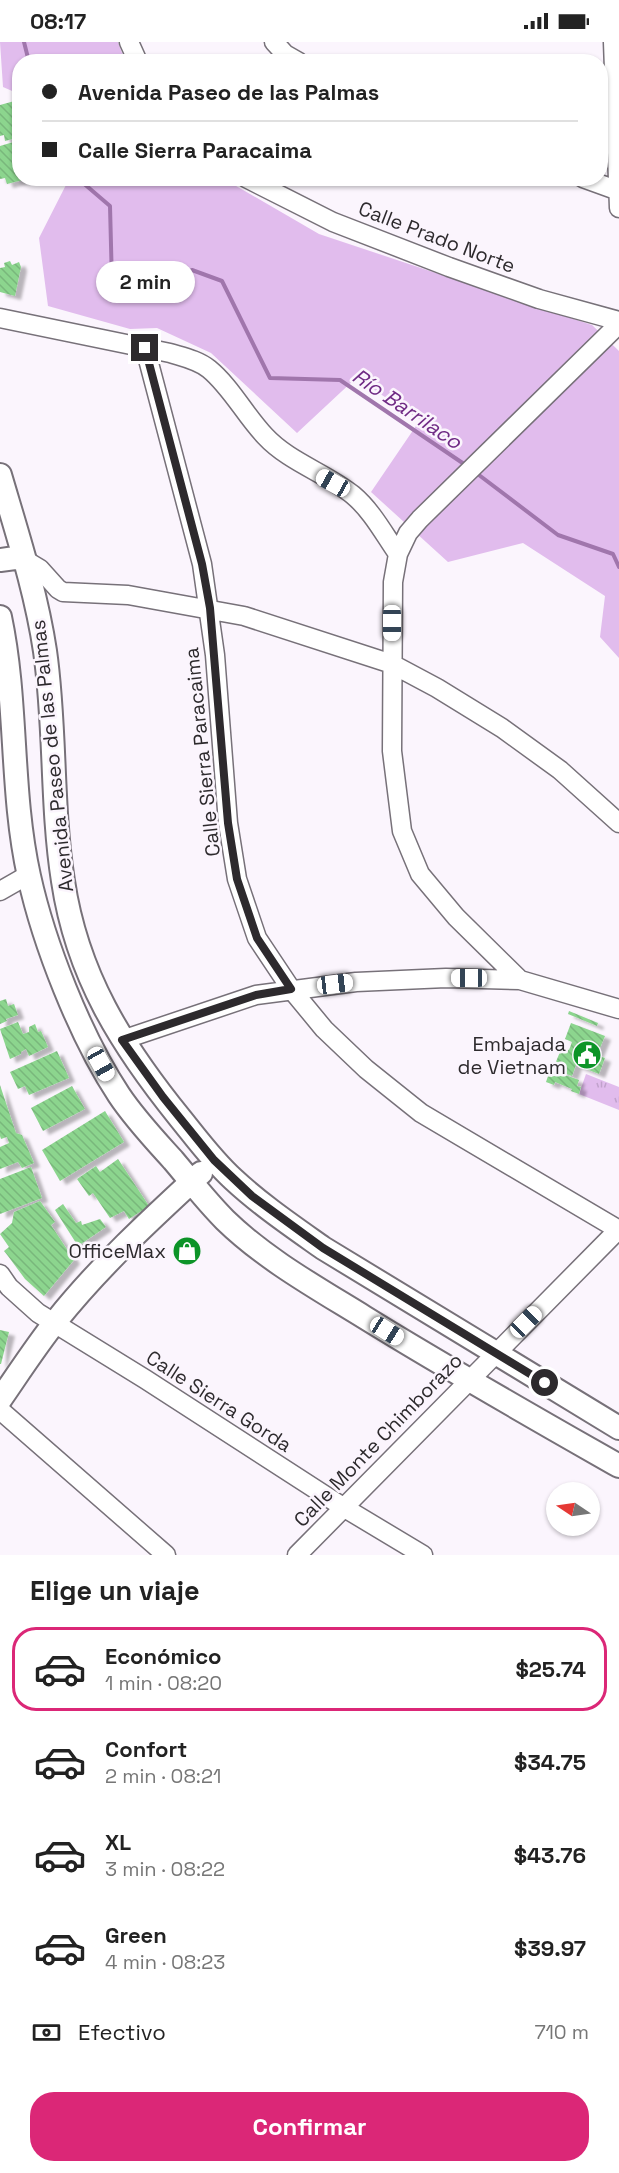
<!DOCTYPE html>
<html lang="es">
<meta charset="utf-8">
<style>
body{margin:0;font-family:"Space Grotesk",sans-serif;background:#f6f6f6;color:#222;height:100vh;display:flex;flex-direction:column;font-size:22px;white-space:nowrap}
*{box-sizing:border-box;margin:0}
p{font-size:20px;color:#767676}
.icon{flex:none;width:33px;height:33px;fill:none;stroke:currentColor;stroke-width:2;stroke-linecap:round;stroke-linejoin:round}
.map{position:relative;height:1513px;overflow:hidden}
.details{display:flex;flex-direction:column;background:#fff;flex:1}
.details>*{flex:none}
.hud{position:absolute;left:12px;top:12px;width:596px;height:132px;border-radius:24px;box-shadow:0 2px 4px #0004;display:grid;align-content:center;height:132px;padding:0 30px;background:#fff}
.needle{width:39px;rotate:283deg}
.fabs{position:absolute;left:546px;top:1440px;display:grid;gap:12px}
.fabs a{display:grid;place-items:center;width:54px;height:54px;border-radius:50%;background:#fff;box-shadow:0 2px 4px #0004;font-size:30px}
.end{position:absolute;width:27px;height:27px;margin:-14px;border:8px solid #2d2a2d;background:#fff;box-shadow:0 0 0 3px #fff}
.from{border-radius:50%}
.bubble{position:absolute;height:42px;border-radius:21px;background:#fff;box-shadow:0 2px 4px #0004;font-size:20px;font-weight:800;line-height:42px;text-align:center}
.car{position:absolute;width:18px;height:36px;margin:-18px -9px;border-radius:8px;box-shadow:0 0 4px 2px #0007;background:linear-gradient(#fff 24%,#345 0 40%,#fff 0 76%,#345 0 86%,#fff 0)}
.hud b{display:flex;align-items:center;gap:21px;height:57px;font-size:22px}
.hud b+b{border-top:2px solid #e0e0e0}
.hud i{width:15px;height:15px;background:#222}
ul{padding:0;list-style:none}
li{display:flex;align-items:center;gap:18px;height:84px;margin:0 12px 9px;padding:0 18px;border:3px solid transparent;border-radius:24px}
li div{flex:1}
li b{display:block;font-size:22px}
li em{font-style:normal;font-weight:800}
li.current{border-color:#db2777}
li>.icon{width:54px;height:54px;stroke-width:1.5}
h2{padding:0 30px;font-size:27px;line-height:72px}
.pay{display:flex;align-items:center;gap:15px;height:66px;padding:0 30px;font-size:22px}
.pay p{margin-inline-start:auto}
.action{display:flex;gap:12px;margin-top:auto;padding:12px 30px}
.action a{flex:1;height:69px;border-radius:24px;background:#db2777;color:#fff;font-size:24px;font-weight:800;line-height:69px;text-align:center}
.status{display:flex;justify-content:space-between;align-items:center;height:42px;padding:0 30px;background:#fff;direction:ltr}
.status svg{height:16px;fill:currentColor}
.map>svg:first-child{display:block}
.green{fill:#e1bced}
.park{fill:url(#park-tufts)}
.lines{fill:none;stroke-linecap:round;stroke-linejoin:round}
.stream{stroke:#a076ac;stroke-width:4}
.building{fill:url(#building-back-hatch);filter:url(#shadow)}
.minor-casing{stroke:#777179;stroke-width:21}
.major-casing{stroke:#777179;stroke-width:26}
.minor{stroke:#fff;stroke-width:18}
.major{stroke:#fff;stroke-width:22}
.route{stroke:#2d2a2d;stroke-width:8}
.labels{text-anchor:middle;stroke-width:5;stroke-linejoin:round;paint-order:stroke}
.street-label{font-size:20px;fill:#2d2a2d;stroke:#fbf5fd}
.poi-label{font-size:20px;fill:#2d2a2d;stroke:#fbf5fd;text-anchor:end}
.water-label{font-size:21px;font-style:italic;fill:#702b85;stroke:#fbf5fd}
</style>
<div class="status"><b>08:17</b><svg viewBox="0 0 49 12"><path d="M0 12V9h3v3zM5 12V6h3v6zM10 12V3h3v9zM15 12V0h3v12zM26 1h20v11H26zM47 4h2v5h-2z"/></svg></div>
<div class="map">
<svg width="619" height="1513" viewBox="0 0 619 1513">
<defs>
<pattern id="park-tufts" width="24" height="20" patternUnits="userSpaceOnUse" patternTransform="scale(1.5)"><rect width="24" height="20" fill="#e1bced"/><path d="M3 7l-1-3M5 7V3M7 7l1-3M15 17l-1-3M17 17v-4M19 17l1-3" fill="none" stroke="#c1a2cc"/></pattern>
<pattern id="building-back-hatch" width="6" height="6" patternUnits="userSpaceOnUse" patternTransform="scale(1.5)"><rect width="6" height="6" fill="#8cd58e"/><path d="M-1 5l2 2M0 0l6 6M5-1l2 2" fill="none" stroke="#79b77b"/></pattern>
<filter id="shadow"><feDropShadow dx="6" dy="4" stdDeviation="1.5" flood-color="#0004"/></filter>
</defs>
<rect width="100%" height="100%" fill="#fbf5fd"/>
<!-- green -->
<path class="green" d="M0,0H118L125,19L20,20L19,52L3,45Z
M69,137H224L319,192L592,283L619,309V616L600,595L605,554L523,501L448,520L371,450L420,378L356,336L297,391L211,311L157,286L130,287L48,264L39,196Z"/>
<!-- park -->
<path class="park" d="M586,1032L619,1045V1068L579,1052Z"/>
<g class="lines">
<!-- stream -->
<path class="stream" d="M24,0L29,20
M81,136L82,140L110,164L112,242L147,251L192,228L222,239L270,336L340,338L467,424
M475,430L558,493L613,512L619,525"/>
</g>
<!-- building -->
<path class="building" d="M18,58L20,95L5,99L4,93L0,94V63Z
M20,98V136L27,137L7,142L5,136L0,137V104Z
M10,219L12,223L19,220L21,225L15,254L0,250V226L5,225L4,221Z
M6,957L8,964L14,962L18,973L6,977L7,979L0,982V959Z
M569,969L598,981L597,984L568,972Z
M18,980L23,992L29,990V985L35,982L38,990L41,989L48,1005L29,1014L26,1007L21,1010V1012L10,1017L0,987Z
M571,981L605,994L597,1013L605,1016L599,1032L576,1023L572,1034L553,1027L562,1005L569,1008L572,1000L565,997Z
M57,1009L69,1036L29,1053L25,1044L18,1047L10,1030Z
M554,1029L579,1038L577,1044L581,1045L579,1052L571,1049L572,1047L555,1040L554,1043L546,1040L548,1034L552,1035Z
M0,1043L16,1091L22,1093L34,1121L22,1126L18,1120L0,1127V1105L9,1101L7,1095L1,1097L0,1094Z
M72,1044L85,1067L43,1089L31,1066Z
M105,1069L124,1100L60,1139L42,1108Z
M118,1117L149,1164L129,1177L124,1169L110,1176L93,1151L89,1154L77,1137L96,1124L100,1130Z
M31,1125L42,1156L0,1172V1137Z
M40,1159L55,1180L51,1183L74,1218L44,1254L25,1237L8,1214L4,1209L9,1205L0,1192L12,1181L14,1170Z
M63,1162L76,1181L81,1179L82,1183L100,1177L106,1185L78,1204L55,1168Z
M0,1288L9,1290L1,1322H0Z"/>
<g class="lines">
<!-- minor casing -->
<g class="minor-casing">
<path id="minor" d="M129,0L138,20
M274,0L285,12L299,20
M613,0L619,166
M246,136L333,180L449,225L539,257L619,279
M583,136L619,149
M0,276L170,311C183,315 198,318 209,327C231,345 245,373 265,394C289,420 326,431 353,453C372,469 384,492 398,512
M145,306L202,522L215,613L228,781L237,837L257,896L291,947L324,987L366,1027L421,1071L619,1188
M25,518L40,527L58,547L63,550L128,553L244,574L392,622L437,646L502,686L560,728L619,781
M0,849L28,833
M520,938L456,875L420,832L402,789L392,709L393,540L398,512L408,491L420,477L619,282
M122,998L256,953L356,940L446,936L520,938L619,967
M0,1232L9,1245L38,1271L145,1337L343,1465L423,1513
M0,1368L166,1513
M297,1513L619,1187"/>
</g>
<!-- major casing -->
<g class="major-casing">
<path id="major" d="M0,433C17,491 36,549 45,609C56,685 51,763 63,839C77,933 121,1003 180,1076C197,1097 213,1119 233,1137C261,1163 292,1184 323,1206L619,1386
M0,518L15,516L25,518
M0,575C18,660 10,749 29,834C44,902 80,994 119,1053C135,1077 154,1097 173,1118C190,1138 206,1159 225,1178C265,1217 317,1246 364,1275C448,1327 533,1375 619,1424
M0,1358C18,1332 36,1304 56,1279C99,1225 150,1178 201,1131"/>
</g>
<!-- minor -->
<use href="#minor" class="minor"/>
<!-- major -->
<use href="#major" class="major"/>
</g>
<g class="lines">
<!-- route -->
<path class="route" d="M145,306L202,522L210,566L228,781L237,837L257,896L291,947L256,953L122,998L163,1055L214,1118L252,1154L323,1206L545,1341"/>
</g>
<!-- icons -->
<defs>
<g id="civic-disc" transform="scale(1.5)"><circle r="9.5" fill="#0d9428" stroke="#fbf5fd"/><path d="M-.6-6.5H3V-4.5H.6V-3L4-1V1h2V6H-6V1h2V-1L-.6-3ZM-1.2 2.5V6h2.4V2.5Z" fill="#fff"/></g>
<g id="shop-disc" transform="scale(1.5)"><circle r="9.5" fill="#0d9428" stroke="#fbf5fd"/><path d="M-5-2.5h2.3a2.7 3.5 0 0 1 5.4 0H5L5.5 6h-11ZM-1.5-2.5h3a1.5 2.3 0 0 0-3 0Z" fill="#fff"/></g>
</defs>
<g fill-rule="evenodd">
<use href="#civic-disc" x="587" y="1013"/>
<use href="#shop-disc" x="187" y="1209"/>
</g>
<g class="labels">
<!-- street labels -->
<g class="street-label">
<text transform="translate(437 195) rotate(21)" y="7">Calle Prado Norte</text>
<text transform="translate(202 710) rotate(-96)" y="7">Calle Sierra Paracaima</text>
<text transform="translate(52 714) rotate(-96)" y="7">Avenida Paseo de las Palmas</text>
<text transform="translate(219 1359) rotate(33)" y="7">Calle Sierra Gorda</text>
<text transform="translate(378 1398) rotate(-46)" y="7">Calle Monte Chimborazo</text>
</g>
<!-- poi labels -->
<g class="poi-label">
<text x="566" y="1009">Embajada<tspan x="566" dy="23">de Vietnam</tspan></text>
<text x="166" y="1216">OfficeMax</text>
</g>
<!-- water labels -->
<g class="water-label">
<text transform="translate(407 367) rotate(34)" y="7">Río Barrilaco</text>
</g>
</g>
</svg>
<div class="fabs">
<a><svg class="needle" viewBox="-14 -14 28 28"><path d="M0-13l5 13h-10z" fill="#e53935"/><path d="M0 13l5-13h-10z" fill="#767676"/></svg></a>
</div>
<i class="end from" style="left:545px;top:1341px"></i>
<i class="end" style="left:145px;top:306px"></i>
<div class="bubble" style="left:96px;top:219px;width:99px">2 min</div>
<i class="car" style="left:333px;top:441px;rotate:299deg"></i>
<i class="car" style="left:392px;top:581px;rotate:180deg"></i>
<i class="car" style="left:469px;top:936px;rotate:270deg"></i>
<i class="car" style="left:335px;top:942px;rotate:83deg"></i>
<i class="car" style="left:101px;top:1022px;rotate:151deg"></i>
<i class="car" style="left:526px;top:1280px;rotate:45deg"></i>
<i class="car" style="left:387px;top:1289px;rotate:122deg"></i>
<div class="hud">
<b><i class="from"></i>Avenida Paseo de las Palmas</b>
<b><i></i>Calle Sierra Paracaima</b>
</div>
</div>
<section class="details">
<h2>Elige un viaje</h2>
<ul>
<li class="current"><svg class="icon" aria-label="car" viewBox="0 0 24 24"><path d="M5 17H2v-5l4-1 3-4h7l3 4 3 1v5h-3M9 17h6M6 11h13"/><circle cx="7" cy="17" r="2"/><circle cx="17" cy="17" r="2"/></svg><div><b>Económico</b><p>1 min · 08:20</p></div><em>$25.74</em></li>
<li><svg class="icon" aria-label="car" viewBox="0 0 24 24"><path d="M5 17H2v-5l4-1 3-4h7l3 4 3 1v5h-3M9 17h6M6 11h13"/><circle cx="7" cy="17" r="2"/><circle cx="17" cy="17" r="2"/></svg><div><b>Confort</b><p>2 min · 08:21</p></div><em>$34.75</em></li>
<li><svg class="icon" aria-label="car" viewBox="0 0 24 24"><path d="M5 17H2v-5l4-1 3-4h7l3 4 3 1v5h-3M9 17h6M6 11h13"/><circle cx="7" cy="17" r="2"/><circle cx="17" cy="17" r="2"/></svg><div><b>XL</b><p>3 min · 08:22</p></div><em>$43.76</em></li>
<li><svg class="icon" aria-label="car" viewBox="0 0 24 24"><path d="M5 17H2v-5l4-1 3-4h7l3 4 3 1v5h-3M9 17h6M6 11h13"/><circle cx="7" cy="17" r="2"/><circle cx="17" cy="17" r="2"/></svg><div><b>Green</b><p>4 min · 08:23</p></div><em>$39.97</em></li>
</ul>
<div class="pay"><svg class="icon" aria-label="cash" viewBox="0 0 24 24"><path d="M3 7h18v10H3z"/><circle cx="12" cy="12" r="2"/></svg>Efectivo<p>710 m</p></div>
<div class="action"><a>Confirmar</a></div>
</section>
